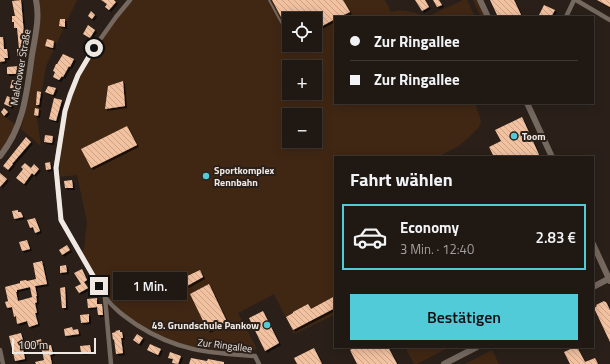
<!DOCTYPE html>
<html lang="de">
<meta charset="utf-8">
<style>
body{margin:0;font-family:"Titillium Web",sans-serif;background:#2d2521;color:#f1f3f6;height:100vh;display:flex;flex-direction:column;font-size:15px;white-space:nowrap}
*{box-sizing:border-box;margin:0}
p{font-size:13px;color:#a2a0a0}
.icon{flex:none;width:22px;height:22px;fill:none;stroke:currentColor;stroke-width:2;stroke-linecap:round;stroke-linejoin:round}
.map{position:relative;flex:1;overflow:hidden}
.drawer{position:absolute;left:334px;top:156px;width:260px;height:192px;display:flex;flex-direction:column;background:#201813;border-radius:0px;box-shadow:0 2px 10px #0003,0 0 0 1px #3d3733}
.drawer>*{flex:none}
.guide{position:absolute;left:334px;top:16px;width:260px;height:88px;border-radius:0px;box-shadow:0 2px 10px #0003,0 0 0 1px #3d3733;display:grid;align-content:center;height:88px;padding:0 16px;background:#201813}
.tools{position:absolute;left:282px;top:12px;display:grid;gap:8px}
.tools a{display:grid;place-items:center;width:40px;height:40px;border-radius:0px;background:#201813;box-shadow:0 2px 10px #0003,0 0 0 1px #3d3733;font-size:20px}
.scale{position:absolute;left:12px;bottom:10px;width:84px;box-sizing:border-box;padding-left:4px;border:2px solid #efe8e3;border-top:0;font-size:11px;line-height:14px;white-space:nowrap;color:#efe8e3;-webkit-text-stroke:3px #2a2019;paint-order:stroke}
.end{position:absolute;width:18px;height:18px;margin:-9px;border:5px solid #efe8e3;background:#111;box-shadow:0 0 0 2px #111}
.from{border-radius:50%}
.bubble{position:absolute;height:28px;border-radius:0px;background:#201813;box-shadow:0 2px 10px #0003,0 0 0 1px #3d3733;font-size:13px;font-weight:600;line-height:28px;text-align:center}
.guide b{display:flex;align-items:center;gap:14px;height:38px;font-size:15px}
.guide b+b{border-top:1px solid #3d3733}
.guide i{width:10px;height:10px;background:#f1f3f6}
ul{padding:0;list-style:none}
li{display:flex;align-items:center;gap:12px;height:66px;margin:0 8px 6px;padding:0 8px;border:2px solid #3d3733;border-radius:0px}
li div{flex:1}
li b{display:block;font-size:15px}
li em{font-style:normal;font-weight:600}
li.current{border-color:#52cbd9}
li>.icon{width:36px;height:36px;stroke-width:1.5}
h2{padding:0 16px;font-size:18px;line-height:48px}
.button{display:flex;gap:8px;margin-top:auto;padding:8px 16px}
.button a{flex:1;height:46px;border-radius:0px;background:#52cbd9;color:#111;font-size:16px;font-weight:600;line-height:46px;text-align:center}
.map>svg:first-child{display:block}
.green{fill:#402714;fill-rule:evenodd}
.building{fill:url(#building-back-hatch);filter:url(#shadow)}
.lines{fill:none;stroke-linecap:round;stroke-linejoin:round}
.lane{stroke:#74685f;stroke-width:2}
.street{stroke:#74685f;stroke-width:4.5}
.secondary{stroke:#74685f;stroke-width:6}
.route{stroke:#efe8e3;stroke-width:5}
.poi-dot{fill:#52cbd9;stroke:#2a2019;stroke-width:1.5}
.labels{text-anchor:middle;stroke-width:4;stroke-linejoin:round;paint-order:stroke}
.street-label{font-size:10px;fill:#efe8e3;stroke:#2a2019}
.poi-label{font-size:10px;font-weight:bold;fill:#efe8e3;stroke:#2a2019;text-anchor:start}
</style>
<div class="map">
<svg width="610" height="364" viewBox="0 0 610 364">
<defs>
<pattern id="building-back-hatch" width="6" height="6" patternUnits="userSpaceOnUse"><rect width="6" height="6" fill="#f2c1a0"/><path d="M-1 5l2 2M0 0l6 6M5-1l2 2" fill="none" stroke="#c8a289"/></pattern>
<filter id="shadow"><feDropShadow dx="2" dy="2" stdDeviation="0" flood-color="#0009"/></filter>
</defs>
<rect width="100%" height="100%" fill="#2a2019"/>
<!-- green -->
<path class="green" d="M39,0H77L46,66L37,119L41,146L21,129L28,101L39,28Z
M133,0H385L391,12C403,9 413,11 424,17H335V103H475L481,121L479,127L468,138L460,145L438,157H335V316H332L294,334L274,294L238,313L257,349C243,355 226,353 212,350C202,348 191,348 182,345C158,337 130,322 114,304C100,290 92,270 82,252L84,248L87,222L77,175L59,177L62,133L69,106L81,74L90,56L124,9ZM289,19H315V45H289ZM289,67H315V93H289ZM289,115H315V141H289Z
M463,0H467L475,17H425L431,15Z
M473,0H477L485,17H481Z
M0,113L16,125L11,136L0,152Z
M405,347H450L417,364H414Z
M492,350L499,364H465Z"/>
<!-- building -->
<path class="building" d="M21,0L24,34L25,33L26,41H23L24,56H17V49H19L17,28H14V22H12V16H15L12,1Z
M101,0H114L116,2L109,10L105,7L107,4Z
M272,0H343L350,12L339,17H335V19L315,30V19H289V32Z
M415,0H425L429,7L422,11Z
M433,0H439L442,5L437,7Z
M490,0H514L522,17H498Z
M597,0H610V7Z
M544,5L555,10L551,17H538Z
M91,11L95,15L92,19L88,16Z
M60,19H65V27L59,26Z
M88,25L95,30L90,38L83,34Z
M0,37H3L4,49H7L8,58H4L5,61L0,62Z
M47,39L54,41L53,48L45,46Z
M63,54L74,59L70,67L69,66L63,77L62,76L59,80L53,77L55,72L53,71L56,64H57Z
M19,66V74H7V67Z
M12,80L19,82L17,90L10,88Z
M123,81L125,106L105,109L108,86Z
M48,86L56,88L53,95L45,92Z
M37,91L41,92L39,105H36Z
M7,96L14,99L11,107L4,104Z
M54,98L62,100L56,121L49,119Z
M4,108L8,112L4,116L1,112Z
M35,108L39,109L38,116L34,115Z
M522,117L540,157H494L489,147L501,141L495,130Z
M127,126L137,145L91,168L81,149Z
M45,135L53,136L52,143L44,142Z
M26,137L31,142L12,164H13L8,170L3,166Z
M50,162L51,169L46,170L45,163Z
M25,163L31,168L34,164L39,169L34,175L32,173L24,184L16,178L23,169L21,167Z
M0,173L7,179L0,187Z
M72,180L73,188H65L64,181Z
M18,210V212H21L23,217L14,219L12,211Z
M35,218L40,231L35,233L33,227L30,228L27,220Z
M27,240L30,249L22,251L19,242Z
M67,245L70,250L62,255L59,250Z
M42,261L47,284L35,286L37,296L32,297L30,287L17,290V292H16L18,301L36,296L37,302L35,303L37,313H35L38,324L29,327L27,321L17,324L16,316L14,317L12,307L7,308L5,302L8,301L5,287L20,283V281L26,280L27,281L36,279L33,263Z
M66,265L67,272L60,273V266Z
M82,269L87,280L84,282L88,288L79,293L75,287L81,284L74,273Z
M200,270L203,277L187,286L183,278Z
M209,284L227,322L208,331L190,294Z
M65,287L66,308H62L60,288Z
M335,296V308L293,330L286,317L293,313V312L308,304L311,309Z
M97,298V304H102L103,315H98L97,307L88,308L87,299Z
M604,301L605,302H606L610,310V342L594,308L597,306L596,305Z
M263,311L279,343L265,351L249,318Z
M89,314V322L81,323L80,315Z
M72,327L73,330L78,329L79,334L65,336L64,329Z
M120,330V332H122L123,338H121L123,353L116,354L114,339L113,340L112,333L116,332L115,331Z
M21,333L24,344L41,339L42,344L23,349L25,359L15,361L9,336Z
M137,334L143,338L139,344L133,340Z
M150,344L161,349L158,355L147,350Z
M51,345L53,354L50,355L52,364H36L35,362L44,360L41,347Z
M90,345L91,352L81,353L80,346Z
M355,347H388L397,364H357L350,350Z
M575,347H577L585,362L595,358L598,364H570L564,352Z
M314,348L322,364H297L294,358Z
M170,352L181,356L178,364L172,363L173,359L168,358Z
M191,358L207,361L208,359L224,362V364H189Z"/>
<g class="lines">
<!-- lane -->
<path class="lane" d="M269,0L289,37
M294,45V46"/>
<!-- street -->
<path class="street" d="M130,0L116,17L94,48L78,75L65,111L56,167L61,220L105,297C115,310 124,316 137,325C177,351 209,353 255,356L259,364
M576,0L610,20
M566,17L574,0
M105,298L111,364
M0,350L3,364"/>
<!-- secondary -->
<path class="secondary" d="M480,0L488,17
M527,103L552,157
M0,156C24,127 27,91 32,55C35,37 40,18 36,0
M593,244L610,281
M593,287L610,278
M444,364L477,347"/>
</g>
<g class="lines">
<!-- route -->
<path class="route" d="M94,48L78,75L70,95L65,111L56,168L61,220L99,286"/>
</g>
<!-- markers -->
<g class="poi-dot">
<circle cx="514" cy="136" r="4"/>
<circle cx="206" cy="176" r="4"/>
<circle cx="267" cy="325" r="4"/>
</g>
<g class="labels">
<!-- street labels -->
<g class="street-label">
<text transform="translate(20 67) rotate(-80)" y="4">Malchower Straße</text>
<text transform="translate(225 345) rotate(7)" y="4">Zur Ringallee</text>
</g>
<!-- poi labels -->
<g class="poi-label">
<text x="522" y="140">Toom</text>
<text x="214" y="174">Sportkomplex<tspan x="214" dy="12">Rennbahn</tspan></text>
<text x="259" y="329" text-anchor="end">49. Grundschule Pankow</text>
</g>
</g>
</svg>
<div class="tools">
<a><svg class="icon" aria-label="locate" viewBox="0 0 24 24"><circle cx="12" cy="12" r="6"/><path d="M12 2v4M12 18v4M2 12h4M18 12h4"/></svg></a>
<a>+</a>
<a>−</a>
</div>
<div class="scale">100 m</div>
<i class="end from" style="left:94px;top:48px"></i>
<i class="end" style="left:99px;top:286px"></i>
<div class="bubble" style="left:113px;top:272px;width:74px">1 Min.</div>
<div class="guide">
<b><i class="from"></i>Zur Ringallee</b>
<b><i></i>Zur Ringallee</b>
</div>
<section class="drawer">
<h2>Fahrt wählen</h2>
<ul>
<li class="current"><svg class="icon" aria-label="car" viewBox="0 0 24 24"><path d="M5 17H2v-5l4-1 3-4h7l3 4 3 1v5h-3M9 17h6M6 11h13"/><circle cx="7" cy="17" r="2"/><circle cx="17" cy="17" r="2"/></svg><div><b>Economy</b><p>3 Min. · 12:40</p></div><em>2.83 €</em></li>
</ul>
<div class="button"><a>Bestätigen</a></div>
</section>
</div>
